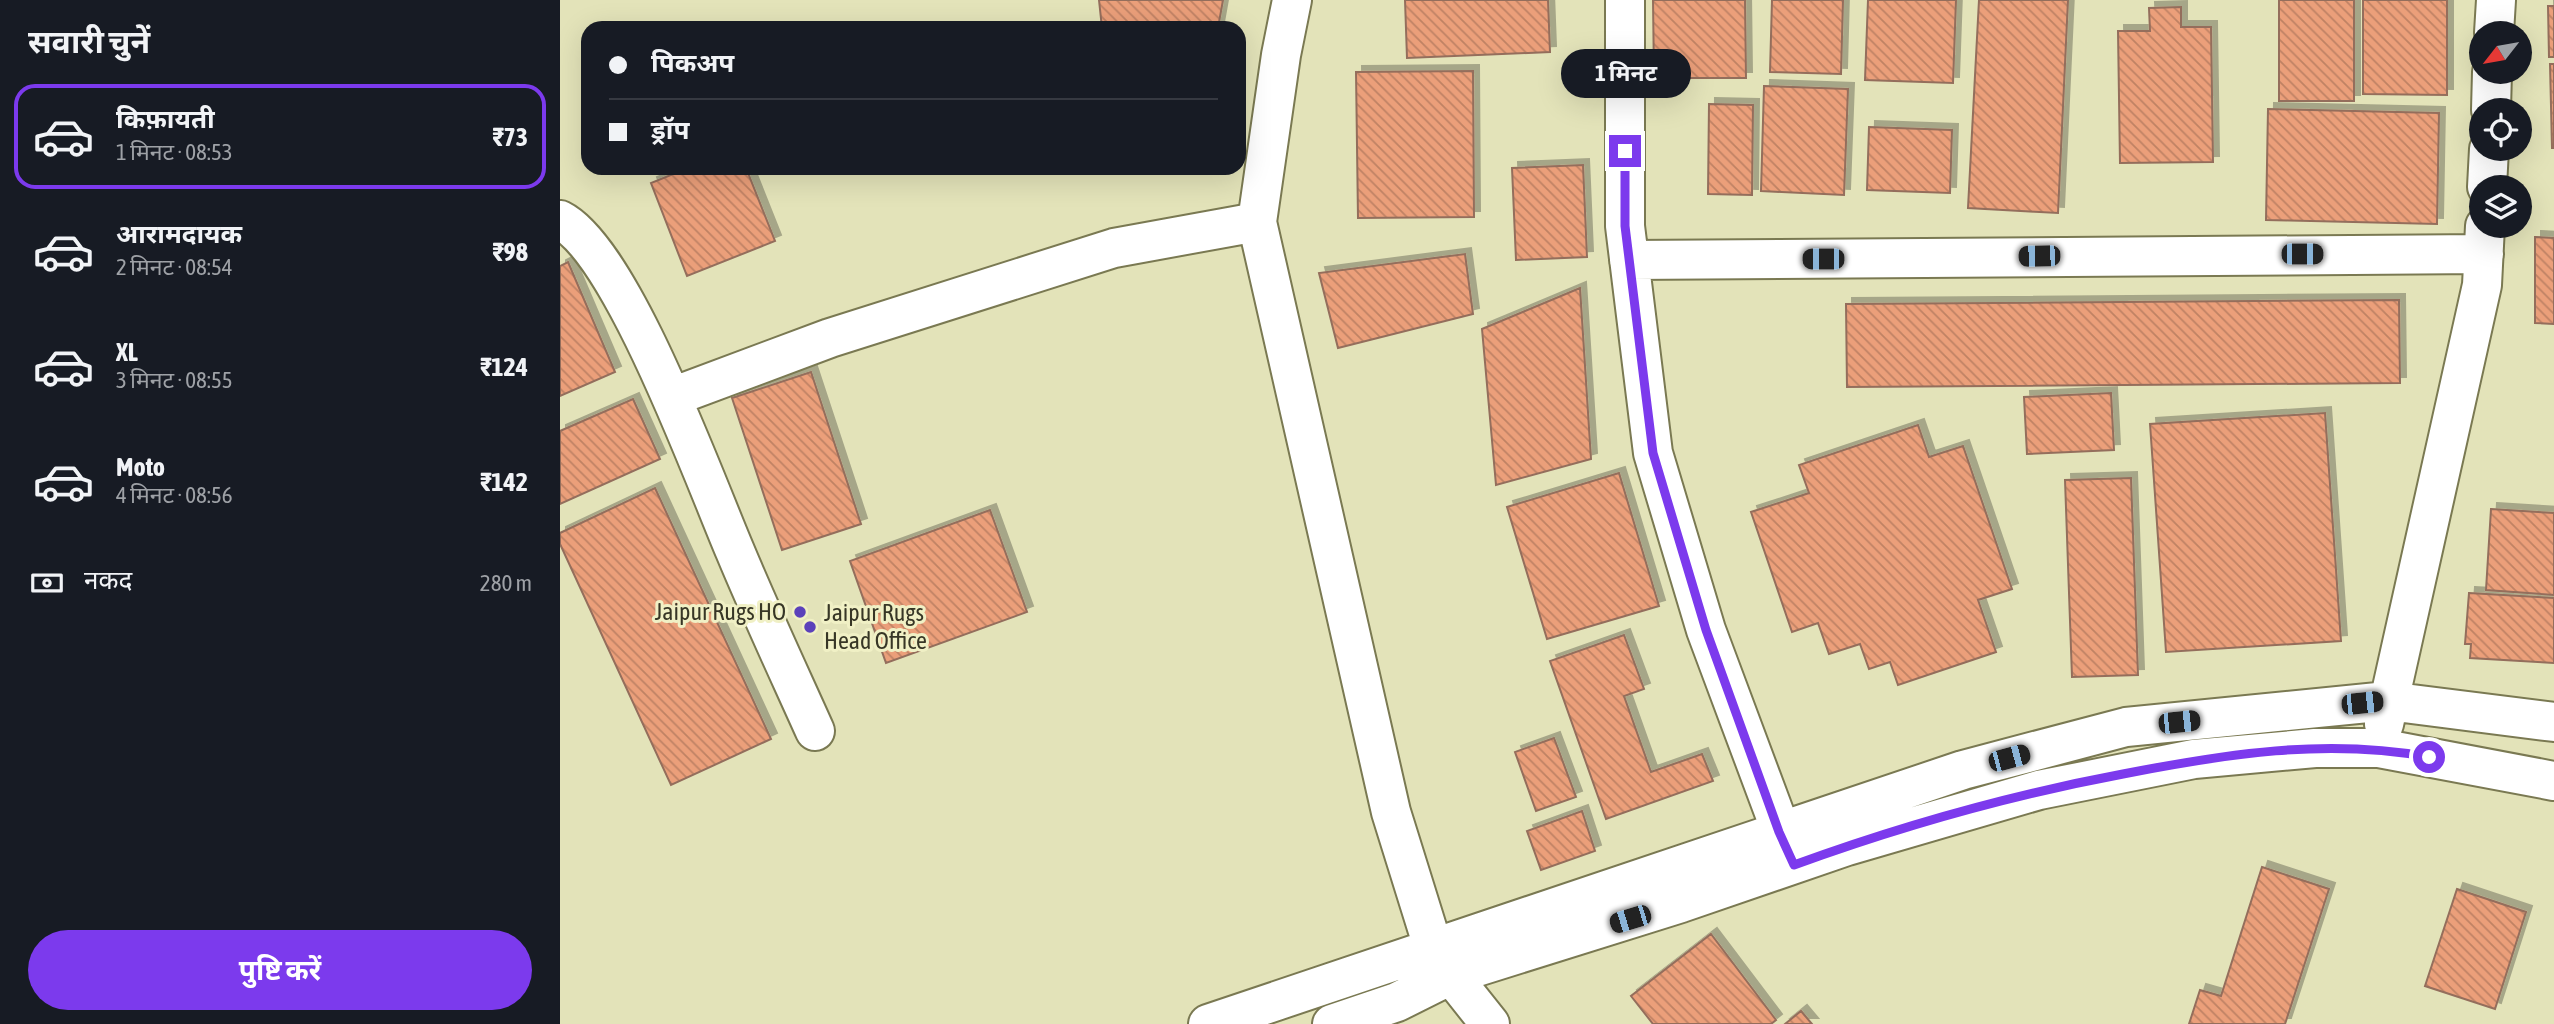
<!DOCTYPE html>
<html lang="hi">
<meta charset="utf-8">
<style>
body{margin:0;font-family:"Asap Condensed","Noto Sans Devanagari",sans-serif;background:#242831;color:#f1f3f6;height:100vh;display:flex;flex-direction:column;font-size:26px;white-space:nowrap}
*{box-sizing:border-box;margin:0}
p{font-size:23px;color:#9ea1a6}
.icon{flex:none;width:38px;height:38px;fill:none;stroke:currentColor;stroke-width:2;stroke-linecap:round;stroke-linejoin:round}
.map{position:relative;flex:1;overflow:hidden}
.sheet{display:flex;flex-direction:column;background:#171b24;width:560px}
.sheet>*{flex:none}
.banner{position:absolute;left:21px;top:21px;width:665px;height:154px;border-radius:21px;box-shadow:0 7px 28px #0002;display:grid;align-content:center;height:154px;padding:0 28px;background:#171b24}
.needle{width:46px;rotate:239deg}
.tools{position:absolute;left:1909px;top:21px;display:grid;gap:14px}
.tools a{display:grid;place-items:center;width:63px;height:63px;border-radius:50%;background:#171b24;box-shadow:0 7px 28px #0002;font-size:35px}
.end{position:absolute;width:32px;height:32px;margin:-16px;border:9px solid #7c3aed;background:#fff;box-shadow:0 0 0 4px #fff}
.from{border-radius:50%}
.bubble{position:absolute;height:49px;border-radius:24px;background:#171b24;box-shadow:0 7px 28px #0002;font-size:23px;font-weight:700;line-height:49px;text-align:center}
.car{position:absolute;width:21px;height:42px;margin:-21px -10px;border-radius:9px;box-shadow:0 0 5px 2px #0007;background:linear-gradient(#222 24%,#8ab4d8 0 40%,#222 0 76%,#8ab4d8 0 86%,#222 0)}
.banner b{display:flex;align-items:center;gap:24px;height:66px;font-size:26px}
.banner b+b{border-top:2px solid #363941}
.banner i{width:18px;height:18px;background:#f1f3f6}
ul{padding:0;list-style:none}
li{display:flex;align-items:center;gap:21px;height:105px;margin:0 14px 10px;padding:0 14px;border:4px solid transparent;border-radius:21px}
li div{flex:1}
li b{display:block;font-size:26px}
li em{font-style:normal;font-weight:700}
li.selected{border-color:#7c3aed}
li>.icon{width:63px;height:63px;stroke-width:1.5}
h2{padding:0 28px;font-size:32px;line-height:84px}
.pay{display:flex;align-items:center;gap:18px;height:77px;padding:0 28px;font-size:26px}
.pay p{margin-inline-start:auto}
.button{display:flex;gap:14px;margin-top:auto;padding:14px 28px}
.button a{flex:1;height:80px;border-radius:42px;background:#7c3aed;color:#fff;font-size:28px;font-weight:700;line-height:80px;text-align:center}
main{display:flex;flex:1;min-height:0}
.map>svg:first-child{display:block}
.building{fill:url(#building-back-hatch);stroke:#946e5c;stroke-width:2;filter:url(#shadow)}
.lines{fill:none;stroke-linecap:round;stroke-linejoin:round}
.minor-casing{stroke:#7a7952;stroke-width:42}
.minor{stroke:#fff;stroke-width:38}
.route{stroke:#7c3aed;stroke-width:9}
.poi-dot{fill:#5b41ba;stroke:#f0f0c5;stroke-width:2.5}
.labels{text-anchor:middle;stroke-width:6;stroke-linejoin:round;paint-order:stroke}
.poi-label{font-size:24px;fill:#373626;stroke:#f0f0c5;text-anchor:end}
</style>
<main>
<section class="sheet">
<h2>सवारी चुनें</h2>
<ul>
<li class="selected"><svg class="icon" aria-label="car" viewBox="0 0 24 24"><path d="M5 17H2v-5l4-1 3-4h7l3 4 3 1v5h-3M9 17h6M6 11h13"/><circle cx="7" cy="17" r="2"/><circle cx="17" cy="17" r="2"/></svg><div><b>किफ़ायती</b><p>1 मिनट · 08:53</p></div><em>₹73</em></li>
<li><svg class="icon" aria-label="car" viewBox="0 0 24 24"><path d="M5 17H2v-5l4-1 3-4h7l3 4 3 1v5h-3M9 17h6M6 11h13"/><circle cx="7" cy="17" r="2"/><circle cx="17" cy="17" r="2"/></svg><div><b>आरामदायक</b><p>2 मिनट · 08:54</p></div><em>₹98</em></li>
<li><svg class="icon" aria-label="car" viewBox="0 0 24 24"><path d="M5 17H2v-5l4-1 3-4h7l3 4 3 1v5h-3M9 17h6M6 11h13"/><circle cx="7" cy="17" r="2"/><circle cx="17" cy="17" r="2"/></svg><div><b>XL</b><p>3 मिनट · 08:55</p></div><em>₹124</em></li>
<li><svg class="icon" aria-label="car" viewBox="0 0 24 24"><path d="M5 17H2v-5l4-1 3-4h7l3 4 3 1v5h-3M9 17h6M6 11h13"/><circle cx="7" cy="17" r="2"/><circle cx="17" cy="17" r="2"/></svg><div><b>Moto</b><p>4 मिनट · 08:56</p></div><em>₹142</em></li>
</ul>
<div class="pay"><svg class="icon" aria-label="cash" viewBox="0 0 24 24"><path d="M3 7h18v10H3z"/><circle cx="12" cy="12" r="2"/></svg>नकद<p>280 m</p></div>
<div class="button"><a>पुष्टि करें</a></div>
</section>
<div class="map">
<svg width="1994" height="1024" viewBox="0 0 1994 1024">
<defs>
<pattern id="building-back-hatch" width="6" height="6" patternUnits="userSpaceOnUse" patternTransform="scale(1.75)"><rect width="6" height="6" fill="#eb9f7a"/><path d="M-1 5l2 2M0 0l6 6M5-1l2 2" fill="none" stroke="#bf8264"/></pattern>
<filter id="shadow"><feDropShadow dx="6" dy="-6" stdDeviation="0" flood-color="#0004"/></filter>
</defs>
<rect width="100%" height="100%" fill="#e3e3b9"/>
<!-- building -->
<path class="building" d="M539,0H663L658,28H542Z
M845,0H988L990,52L847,58Z
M1093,0H1185L1186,78H1094Z
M1212,0H1283L1281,74L1210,72Z
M1308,0H1396L1393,83L1305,80Z
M1419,0H1508L1498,213L1408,208Z
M1719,0H1794V101H1719Z
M1803,0H1887V95L1803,94Z
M1988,6H1994V57H1989Z
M1621,7V27H1651L1653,162L1560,163L1558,31H1590L1589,8Z
M1990,64H1994V148H1992Z
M913,71L914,217L798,218L796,72Z
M1204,86L1288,89L1284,195L1201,191Z
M1149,104L1193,105L1192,195L1148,194Z
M1708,109L1879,113L1877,224L1706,220Z
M1309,127L1392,130L1390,193L1307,190Z
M1023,165L1027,257L956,260L952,168Z
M128,168H186L215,241L127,276L91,183Z
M1975,237L1994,238V324L1975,323Z
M905,254L913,314L778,348L759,273Z
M8,262L55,372L0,396V266Z
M1020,288L1031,459L936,485L922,329Z
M1839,300L1840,383L1287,387L1286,304Z
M251,372L301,524L222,550L172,398Z
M1551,393L1554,450L1467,454L1464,397Z
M73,399L100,459L0,504V431Z
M1765,413L1781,641L1606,652L1590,424Z
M1358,425L1369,457L1403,446L1452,589L1418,600L1436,652L1338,685L1330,662L1309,669L1300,644L1269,654L1258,623L1232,632L1191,512L1249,493L1239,465Z
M1059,473L1099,606L987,639L947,507Z
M1571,478L1578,675L1512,677L1505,480Z
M95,488L211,739L111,785L0,544V533Z
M1931,509L1994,513V595L1926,590Z
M430,510L467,612L326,663L290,561Z
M1909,593L1994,598V663L1910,658L1911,644H1905Z
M1064,635L1084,689L1064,696L1091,772L1142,754L1153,781L1046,819L990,661Z
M994,738L1016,797L976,811L955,752Z
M1022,811L1035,851L981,870L967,831Z
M1702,867L1769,889L1725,1024H1629L1640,990L1661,996Z
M1897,889L1966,912L1935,1009L1865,986Z
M1151,934L1216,1020L1211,1024H1093L1071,996Z
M1241,1011L1252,1024H1225Z"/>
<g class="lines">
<!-- minor casing -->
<g class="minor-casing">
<path id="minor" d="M732,0L721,55L697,222L831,812L873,947L891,975L930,1024
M1065,0V226L1093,453L1146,630L1230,855
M1934,33L1936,0
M1931,110L1932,72
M1927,187L1929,149
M0,220C62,251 145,481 175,551C200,611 228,671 255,731
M1069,260L1924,254
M112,397L270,338L554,248L697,222
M1824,724L1922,285L1925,226
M648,1024L1403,770L1566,727L1828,701L1994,722
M772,1024L837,1002L891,975L1121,903L1287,846L1479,790L1634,759L1755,748H1819L1994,781"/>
</g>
<!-- minor -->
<use href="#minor" class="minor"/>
</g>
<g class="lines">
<!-- route -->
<path class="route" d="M1065,151V226L1093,453L1146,630L1219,832L1234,865C1341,826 1451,795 1563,774C1665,754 1766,738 1869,757"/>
</g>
<!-- markers -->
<g class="poi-dot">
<circle cx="240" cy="612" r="7"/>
<circle cx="250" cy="627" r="7"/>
</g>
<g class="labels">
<!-- poi labels -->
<g class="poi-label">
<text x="226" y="620">Jaipur Rugs HO</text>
<text x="264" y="621" text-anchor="start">Jaipur Rugs<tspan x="264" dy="28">Head Office</tspan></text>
</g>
</g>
</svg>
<div class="tools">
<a><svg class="needle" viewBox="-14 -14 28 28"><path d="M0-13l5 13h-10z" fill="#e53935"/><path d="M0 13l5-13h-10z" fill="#9ea1a6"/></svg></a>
<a><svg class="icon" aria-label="locate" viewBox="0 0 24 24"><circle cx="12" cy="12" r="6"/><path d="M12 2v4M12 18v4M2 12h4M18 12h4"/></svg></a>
<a><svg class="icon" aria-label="layers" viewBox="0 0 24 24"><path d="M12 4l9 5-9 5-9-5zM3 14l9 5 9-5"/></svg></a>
</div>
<i class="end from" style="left:1869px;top:757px"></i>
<i class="end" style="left:1065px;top:151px"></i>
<div class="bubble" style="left:1001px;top:49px;width:130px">1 मिनट</div>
<i class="car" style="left:1742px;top:254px;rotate:90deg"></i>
<i class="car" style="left:1479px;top:256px;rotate:269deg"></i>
<i class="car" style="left:1263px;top:259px;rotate:270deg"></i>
<i class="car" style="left:1802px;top:703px;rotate:84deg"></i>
<i class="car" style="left:1619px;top:722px;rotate:84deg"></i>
<i class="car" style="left:1449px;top:758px;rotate:75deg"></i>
<i class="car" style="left:1070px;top:919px;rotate:253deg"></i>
<div class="banner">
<b><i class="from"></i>पिकअप</b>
<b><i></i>ड्रॉप</b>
</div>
</div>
</main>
